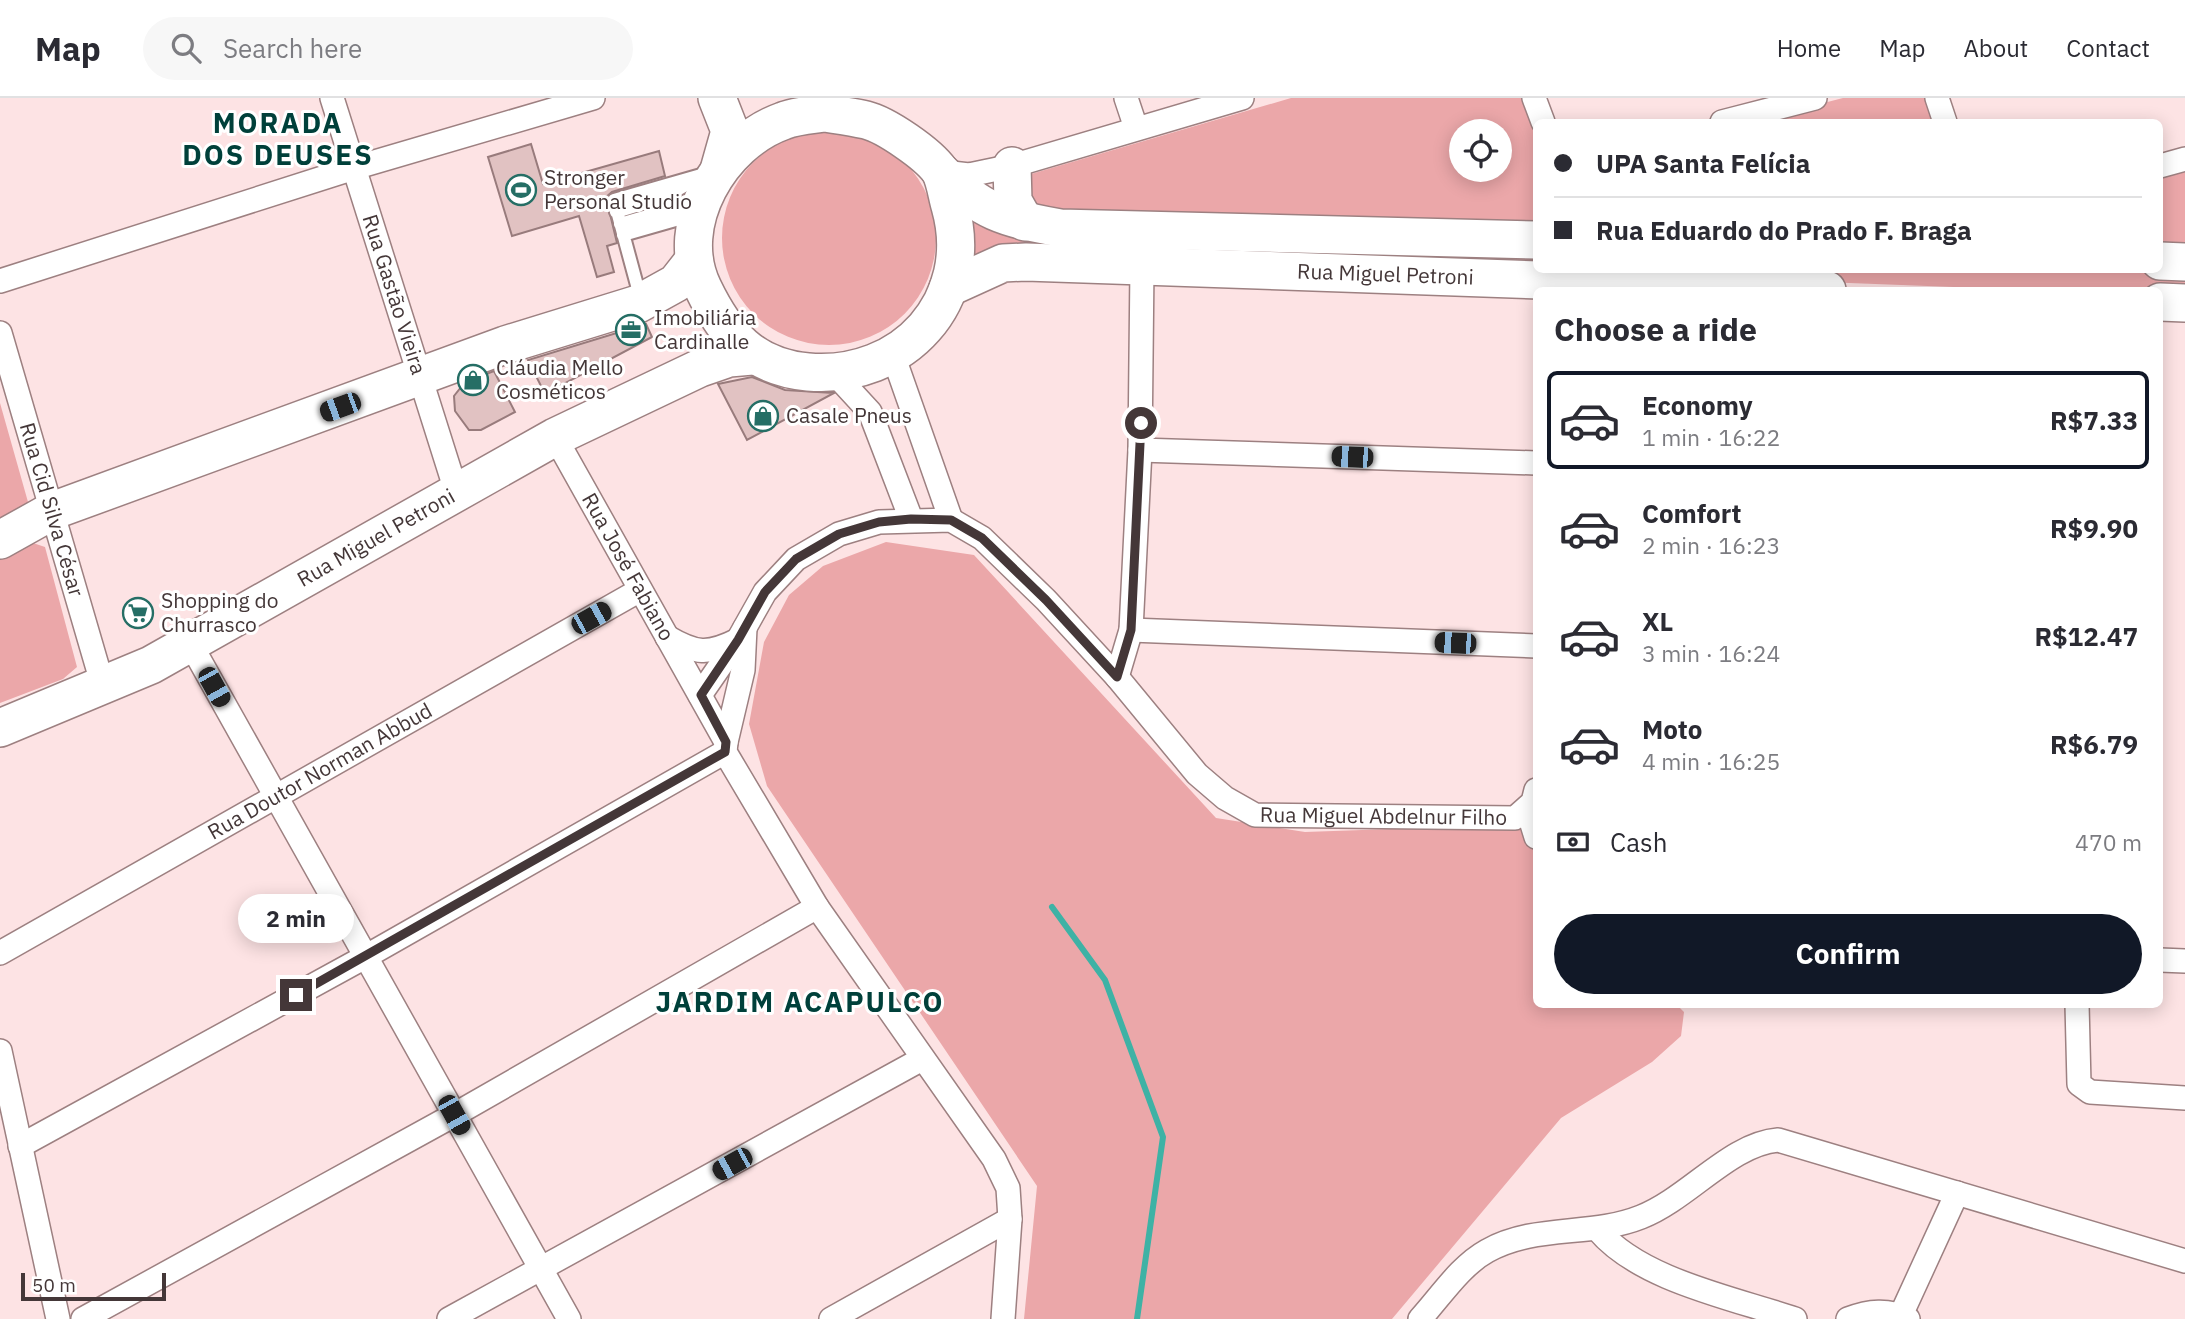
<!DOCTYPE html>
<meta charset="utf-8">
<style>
body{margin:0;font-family:"IBM Plex Sans",sans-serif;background:#f7f7f7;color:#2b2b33;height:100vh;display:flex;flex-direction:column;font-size:26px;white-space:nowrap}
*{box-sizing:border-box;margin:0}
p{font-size:23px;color:#7c7c81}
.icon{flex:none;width:38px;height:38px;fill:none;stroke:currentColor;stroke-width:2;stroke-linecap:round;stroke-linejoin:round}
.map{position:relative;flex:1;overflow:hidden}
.sheet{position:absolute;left:1533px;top:189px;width:630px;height:721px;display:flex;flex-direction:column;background:#fff;border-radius:10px;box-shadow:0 4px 18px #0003}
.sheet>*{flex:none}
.top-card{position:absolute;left:1533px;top:21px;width:630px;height:154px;border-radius:10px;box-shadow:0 4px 18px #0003;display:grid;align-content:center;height:154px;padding:0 21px;background:#fff}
.buttons{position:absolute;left:1449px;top:21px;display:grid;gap:14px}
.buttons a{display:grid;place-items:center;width:63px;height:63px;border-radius:50%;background:#fff;box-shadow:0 4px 18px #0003;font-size:35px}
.scale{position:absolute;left:21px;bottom:18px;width:145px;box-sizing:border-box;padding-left:7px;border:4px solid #443738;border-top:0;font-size:19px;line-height:24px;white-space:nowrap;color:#443738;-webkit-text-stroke:5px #fff;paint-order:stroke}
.end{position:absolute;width:32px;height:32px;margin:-16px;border:9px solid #443738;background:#fff;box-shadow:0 0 0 4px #fff}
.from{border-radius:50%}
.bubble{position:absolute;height:49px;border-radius:24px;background:#fff;box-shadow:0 4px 18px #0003;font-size:23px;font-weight:800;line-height:49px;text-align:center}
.car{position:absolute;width:21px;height:42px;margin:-21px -10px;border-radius:9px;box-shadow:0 0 5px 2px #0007;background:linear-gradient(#222 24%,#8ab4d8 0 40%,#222 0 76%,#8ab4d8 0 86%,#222 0)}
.top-card b{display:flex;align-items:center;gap:24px;height:66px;font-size:26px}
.top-card b+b{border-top:2px solid #e1e1e2}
.top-card i{width:18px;height:18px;background:#2b2b33}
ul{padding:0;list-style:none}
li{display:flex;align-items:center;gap:21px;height:98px;margin:0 14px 10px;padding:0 7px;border:4px solid transparent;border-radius:10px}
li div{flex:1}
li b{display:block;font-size:26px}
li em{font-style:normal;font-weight:800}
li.selected{border-color:#111827}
li>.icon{width:63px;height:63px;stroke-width:1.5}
h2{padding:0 21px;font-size:32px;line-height:84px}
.pay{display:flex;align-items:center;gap:18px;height:77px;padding:0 21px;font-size:26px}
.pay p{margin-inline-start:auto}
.primary-button{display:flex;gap:14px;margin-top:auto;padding:14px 21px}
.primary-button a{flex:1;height:80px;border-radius:42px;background:#111827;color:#fff;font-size:28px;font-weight:800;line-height:80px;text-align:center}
header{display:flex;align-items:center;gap:42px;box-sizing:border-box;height:98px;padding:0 35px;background:#fff;border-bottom:2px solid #e1e1e2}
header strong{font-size:33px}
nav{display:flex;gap:38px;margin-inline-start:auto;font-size:24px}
.search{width:490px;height:63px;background:#f7f7f7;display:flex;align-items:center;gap:18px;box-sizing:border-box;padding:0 24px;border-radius:38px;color:#7c7c81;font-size:26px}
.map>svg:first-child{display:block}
.green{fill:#eba7a9;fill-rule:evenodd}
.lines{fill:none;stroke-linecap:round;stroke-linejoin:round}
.stream{stroke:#3eb2a5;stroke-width:6}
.building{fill:#e1c2c2;stroke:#987b7c;stroke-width:2}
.lane-casing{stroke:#9d8081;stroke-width:16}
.street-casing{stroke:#9d8081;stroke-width:26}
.primary-casing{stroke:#9d8081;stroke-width:40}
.lane{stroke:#fff;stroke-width:12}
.street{stroke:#fff;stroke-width:23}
.primary{stroke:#fff;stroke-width:37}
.route{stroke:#443738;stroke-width:9}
.labels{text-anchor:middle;stroke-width:6;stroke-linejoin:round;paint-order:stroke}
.poi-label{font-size:21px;fill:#443738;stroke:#fff;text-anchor:start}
.street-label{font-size:21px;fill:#443738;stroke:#fff}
.district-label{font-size:28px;font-weight:bold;letter-spacing:2px;fill:#00403a;stroke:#fff}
</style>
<header>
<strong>Map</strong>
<div class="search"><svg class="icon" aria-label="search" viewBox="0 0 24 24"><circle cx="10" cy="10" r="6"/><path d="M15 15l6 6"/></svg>Search here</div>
<nav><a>Home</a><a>Map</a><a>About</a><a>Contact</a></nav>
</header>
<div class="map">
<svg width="2185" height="1221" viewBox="0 0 2185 1221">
<rect width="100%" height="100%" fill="#fde3e4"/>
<!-- green -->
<path class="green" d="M1291,0H1523L1536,39V128L1035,115L1027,79L1031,76ZM1461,33H1500V72H1461Z
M1843,0H1928L1937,24H1750Z
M722 140a107 107 0 1 1 214 0a107 107 0 1 1-214 0Z
M2185,69V152L2160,151V77Z
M964,105L1536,152V172H2185V198L2160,192H2031L1124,157L972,164Z
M0,305L28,404L25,411L0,429Z
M24,442L45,449L77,569L63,581L0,605V457Z
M886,444L974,457L1216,720L1305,734L1536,726V906L1677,907L1684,914L1681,938L1652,964L1561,1020L1392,1221H1024L1037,1088L767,688L749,626L764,544L789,497L823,468Z"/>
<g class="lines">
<!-- stream -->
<path class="stream" d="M1052,809L1105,882L1163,1039L1137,1221"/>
</g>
<!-- building -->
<path class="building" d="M531,46L543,86L659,53L665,78L612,94L606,99L617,145L607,148L614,174L597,179L579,118L512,138L488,59Z
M646,226L652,239L545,296L528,262Z
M494,273L515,314L481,332H469L455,313L454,298L465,284Z
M752,279L785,292L834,295L747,342L718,286Z"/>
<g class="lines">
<!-- lane casing -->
<g class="lane-casing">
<path id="lane" d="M616,114L665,99L689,85
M620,126L668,112L688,118
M623,137L693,117
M641,202L614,102L708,75"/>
</g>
<!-- street casing -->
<g class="street-casing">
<g id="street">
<path id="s1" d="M332,0L457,396"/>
<path d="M1126,0L1136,30"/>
<path d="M1534,0L1543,24"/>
<path d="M1937,0L1945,24"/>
<path d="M1722,24L1815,0"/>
<path d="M2160,68L2185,61"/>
<path d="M943,74L969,77L1012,68L1242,0"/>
<path d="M0,183L354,70L593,0"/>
<path id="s2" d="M0,235L103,588"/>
<path d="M893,257L951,422"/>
<path d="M835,276L870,314L911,421"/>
<path id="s3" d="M555,339L726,644L725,654L817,809L994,1061L1008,1090L1010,1121L1003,1221"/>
<path d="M1140,352L1536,365"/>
<path d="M1131,532L1536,548"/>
<path d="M667,539C696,556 708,557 738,542"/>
<path d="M190,545L569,1221"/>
<path d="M1117,579L1131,532L1140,352L1142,168"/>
<path id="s4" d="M700,597L738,542L765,494L796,461L839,436L879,424L951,422L982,440L1046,502L1117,579L1197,676L1225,700L1255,717L1515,720L1533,704L1536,692"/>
<path d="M726,644L743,572L745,530"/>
<path d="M1527,710L1536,739"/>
<path id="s5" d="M0,855L640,492"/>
<path d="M2160,862L2185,863"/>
<path d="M2077,906L2079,986L2090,994L2185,1000"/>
<path d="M0,953L58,1221"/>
<path d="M20,1048L365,859L725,654"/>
<path d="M1598,1132C1640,1182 1733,1200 1795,1221"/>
<path d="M1901,1217L1957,1095"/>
<path d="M83,1221L454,1017L817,809"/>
<path d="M449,1221L922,961"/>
<path d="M831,1221L1010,1121"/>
<path d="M1420,1221C1441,1198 1460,1168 1487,1153C1535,1126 1591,1139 1641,1119C1689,1100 1730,1046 1778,1042L2185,1163"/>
<path d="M1848,1221C1869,1213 1888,1211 1908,1221"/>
</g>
</g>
<!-- primary casing -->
<g class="primary-casing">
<g id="primary">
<path d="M717,0L730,33L719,72"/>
<path d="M825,15C838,17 853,19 866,22C886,27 928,56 940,73C945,82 947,98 950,108C977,203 903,282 808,274C753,269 726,238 703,190C672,126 721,45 783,23C795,18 811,17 825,15Z"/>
<path d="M1012,68L1013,103L1025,124"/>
<path d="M940,73C982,114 1003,120 1060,130L1536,142"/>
<path d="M2160,163L2185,164"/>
<path id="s6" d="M948,190L1003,165L1026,164L1827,192"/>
<path d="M2160,204L2185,205"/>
<path d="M0,442L52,413L505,247L638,206L676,185L694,162"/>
<path id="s7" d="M0,630L151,567L555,339L700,270L729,260L752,258"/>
</g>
</g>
<!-- lane -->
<use href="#lane" class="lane"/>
<!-- street -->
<use href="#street" class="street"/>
<!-- primary -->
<use href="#primary" class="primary"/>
</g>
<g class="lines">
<!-- route -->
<path class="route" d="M296,897L725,654L726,644L701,597L738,542L765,494L796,461L839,436L879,424L911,421L951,422L982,440L1046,502L1117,579L1131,532L1141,325"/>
</g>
<!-- icons -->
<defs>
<g id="stadium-ring" transform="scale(1.575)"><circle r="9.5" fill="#fff" stroke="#256e65" stroke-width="1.5"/><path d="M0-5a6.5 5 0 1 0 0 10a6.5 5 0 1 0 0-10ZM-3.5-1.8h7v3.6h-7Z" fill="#256e65"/></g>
<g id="office-ring" transform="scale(1.575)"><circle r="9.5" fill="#fff" stroke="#256e65" stroke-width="1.5"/><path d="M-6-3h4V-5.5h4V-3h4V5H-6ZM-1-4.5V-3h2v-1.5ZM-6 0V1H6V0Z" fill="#256e65"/></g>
<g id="shop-ring" transform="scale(1.575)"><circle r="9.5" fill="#fff" stroke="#256e65" stroke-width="1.5"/><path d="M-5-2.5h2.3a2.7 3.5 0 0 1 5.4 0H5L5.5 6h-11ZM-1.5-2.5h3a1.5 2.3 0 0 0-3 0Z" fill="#256e65"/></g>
<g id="supermarket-ring" transform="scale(1.575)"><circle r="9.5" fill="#fff" stroke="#256e65" stroke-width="1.5"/><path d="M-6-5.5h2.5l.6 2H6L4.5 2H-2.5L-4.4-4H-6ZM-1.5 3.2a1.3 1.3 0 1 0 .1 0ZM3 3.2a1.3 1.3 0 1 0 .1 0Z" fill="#256e65"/></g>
</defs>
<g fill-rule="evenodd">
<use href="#stadium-ring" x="521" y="92"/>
<use href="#office-ring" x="631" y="232"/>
<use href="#shop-ring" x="473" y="282"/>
<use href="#shop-ring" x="763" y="318"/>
<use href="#supermarket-ring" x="138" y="515"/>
</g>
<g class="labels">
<!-- poi labels -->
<g class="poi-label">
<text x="544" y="87">Stronger<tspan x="544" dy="24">Personal Studio</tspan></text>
<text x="654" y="227">Imobiliária<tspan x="654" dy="24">Cardinalle</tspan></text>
<text x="496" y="277">Cláudia Mello<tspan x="496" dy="24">Cosméticos</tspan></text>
<text x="786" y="325">Casale Pneus</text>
<text x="161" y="510">Shopping do<tspan x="161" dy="24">Churrasco</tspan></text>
</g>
<!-- street labels -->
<g class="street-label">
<text dy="7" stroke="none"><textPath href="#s6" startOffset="443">Rua Miguel Petroni</textPath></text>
<text dy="7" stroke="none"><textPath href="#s1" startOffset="206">Rua Gastão Vieira</textPath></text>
<text dy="7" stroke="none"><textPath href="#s2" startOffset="184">Rua Cid Silva César</textPath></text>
<text dy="7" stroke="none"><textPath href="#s7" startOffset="422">Rua Miguel Petroni</textPath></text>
<text dy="7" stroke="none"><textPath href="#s3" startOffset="149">Rua José Fabiano</textPath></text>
<text dy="7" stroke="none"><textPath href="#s5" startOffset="368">Rua Doutor Norman Abbud</textPath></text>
<text dy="7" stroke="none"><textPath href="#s4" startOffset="886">Rua Miguel Abdelnur Filho</textPath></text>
</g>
<!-- district labels -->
<g class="district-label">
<text x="278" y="35">MORADA<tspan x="278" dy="32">DOS DEUSES</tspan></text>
<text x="800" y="914">JARDIM ACAPULCO</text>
</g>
</g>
</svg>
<div class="buttons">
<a><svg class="icon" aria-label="locate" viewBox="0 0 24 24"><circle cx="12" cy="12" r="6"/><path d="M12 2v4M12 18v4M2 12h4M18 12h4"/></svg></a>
</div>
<div class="scale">50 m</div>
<i class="end from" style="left:1141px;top:325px"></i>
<i class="end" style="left:296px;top:897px"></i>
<div class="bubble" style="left:238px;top:796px;width:116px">2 min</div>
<i class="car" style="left:340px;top:309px;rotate:250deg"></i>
<i class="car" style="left:1352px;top:359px;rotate:272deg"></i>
<i class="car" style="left:591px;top:520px;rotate:61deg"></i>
<i class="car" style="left:1455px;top:545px;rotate:272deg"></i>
<i class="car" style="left:214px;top:589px;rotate:151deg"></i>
<i class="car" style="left:454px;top:1017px;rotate:151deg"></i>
<i class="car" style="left:732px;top:1066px;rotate:241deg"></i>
<div class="top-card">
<b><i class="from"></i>UPA Santa Felícia</b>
<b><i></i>Rua Eduardo do Prado F. Braga</b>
</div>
<section class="sheet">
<h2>Choose a ride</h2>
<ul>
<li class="selected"><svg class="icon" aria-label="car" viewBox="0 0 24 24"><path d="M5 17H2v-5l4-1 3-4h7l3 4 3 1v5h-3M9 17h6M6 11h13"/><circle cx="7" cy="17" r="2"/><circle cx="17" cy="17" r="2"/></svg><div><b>Economy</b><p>1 min · 16:22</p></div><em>R$7.33</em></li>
<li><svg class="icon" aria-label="car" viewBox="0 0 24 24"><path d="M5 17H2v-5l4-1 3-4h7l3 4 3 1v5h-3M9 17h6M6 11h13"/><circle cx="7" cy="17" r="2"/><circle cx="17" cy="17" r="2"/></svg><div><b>Comfort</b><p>2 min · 16:23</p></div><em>R$9.90</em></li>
<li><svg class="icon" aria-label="car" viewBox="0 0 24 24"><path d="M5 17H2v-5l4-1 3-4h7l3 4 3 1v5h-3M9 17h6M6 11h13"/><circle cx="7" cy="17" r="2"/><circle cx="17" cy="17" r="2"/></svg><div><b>XL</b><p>3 min · 16:24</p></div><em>R$12.47</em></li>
<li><svg class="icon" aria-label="car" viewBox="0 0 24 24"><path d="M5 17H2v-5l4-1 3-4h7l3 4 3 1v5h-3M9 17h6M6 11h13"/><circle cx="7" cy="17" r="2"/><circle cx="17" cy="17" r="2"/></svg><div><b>Moto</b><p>4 min · 16:25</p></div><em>R$6.79</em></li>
</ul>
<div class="pay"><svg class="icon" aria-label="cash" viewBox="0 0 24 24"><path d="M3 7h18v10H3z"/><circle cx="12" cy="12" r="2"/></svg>Cash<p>470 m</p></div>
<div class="primary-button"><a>Confirm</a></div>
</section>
</div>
